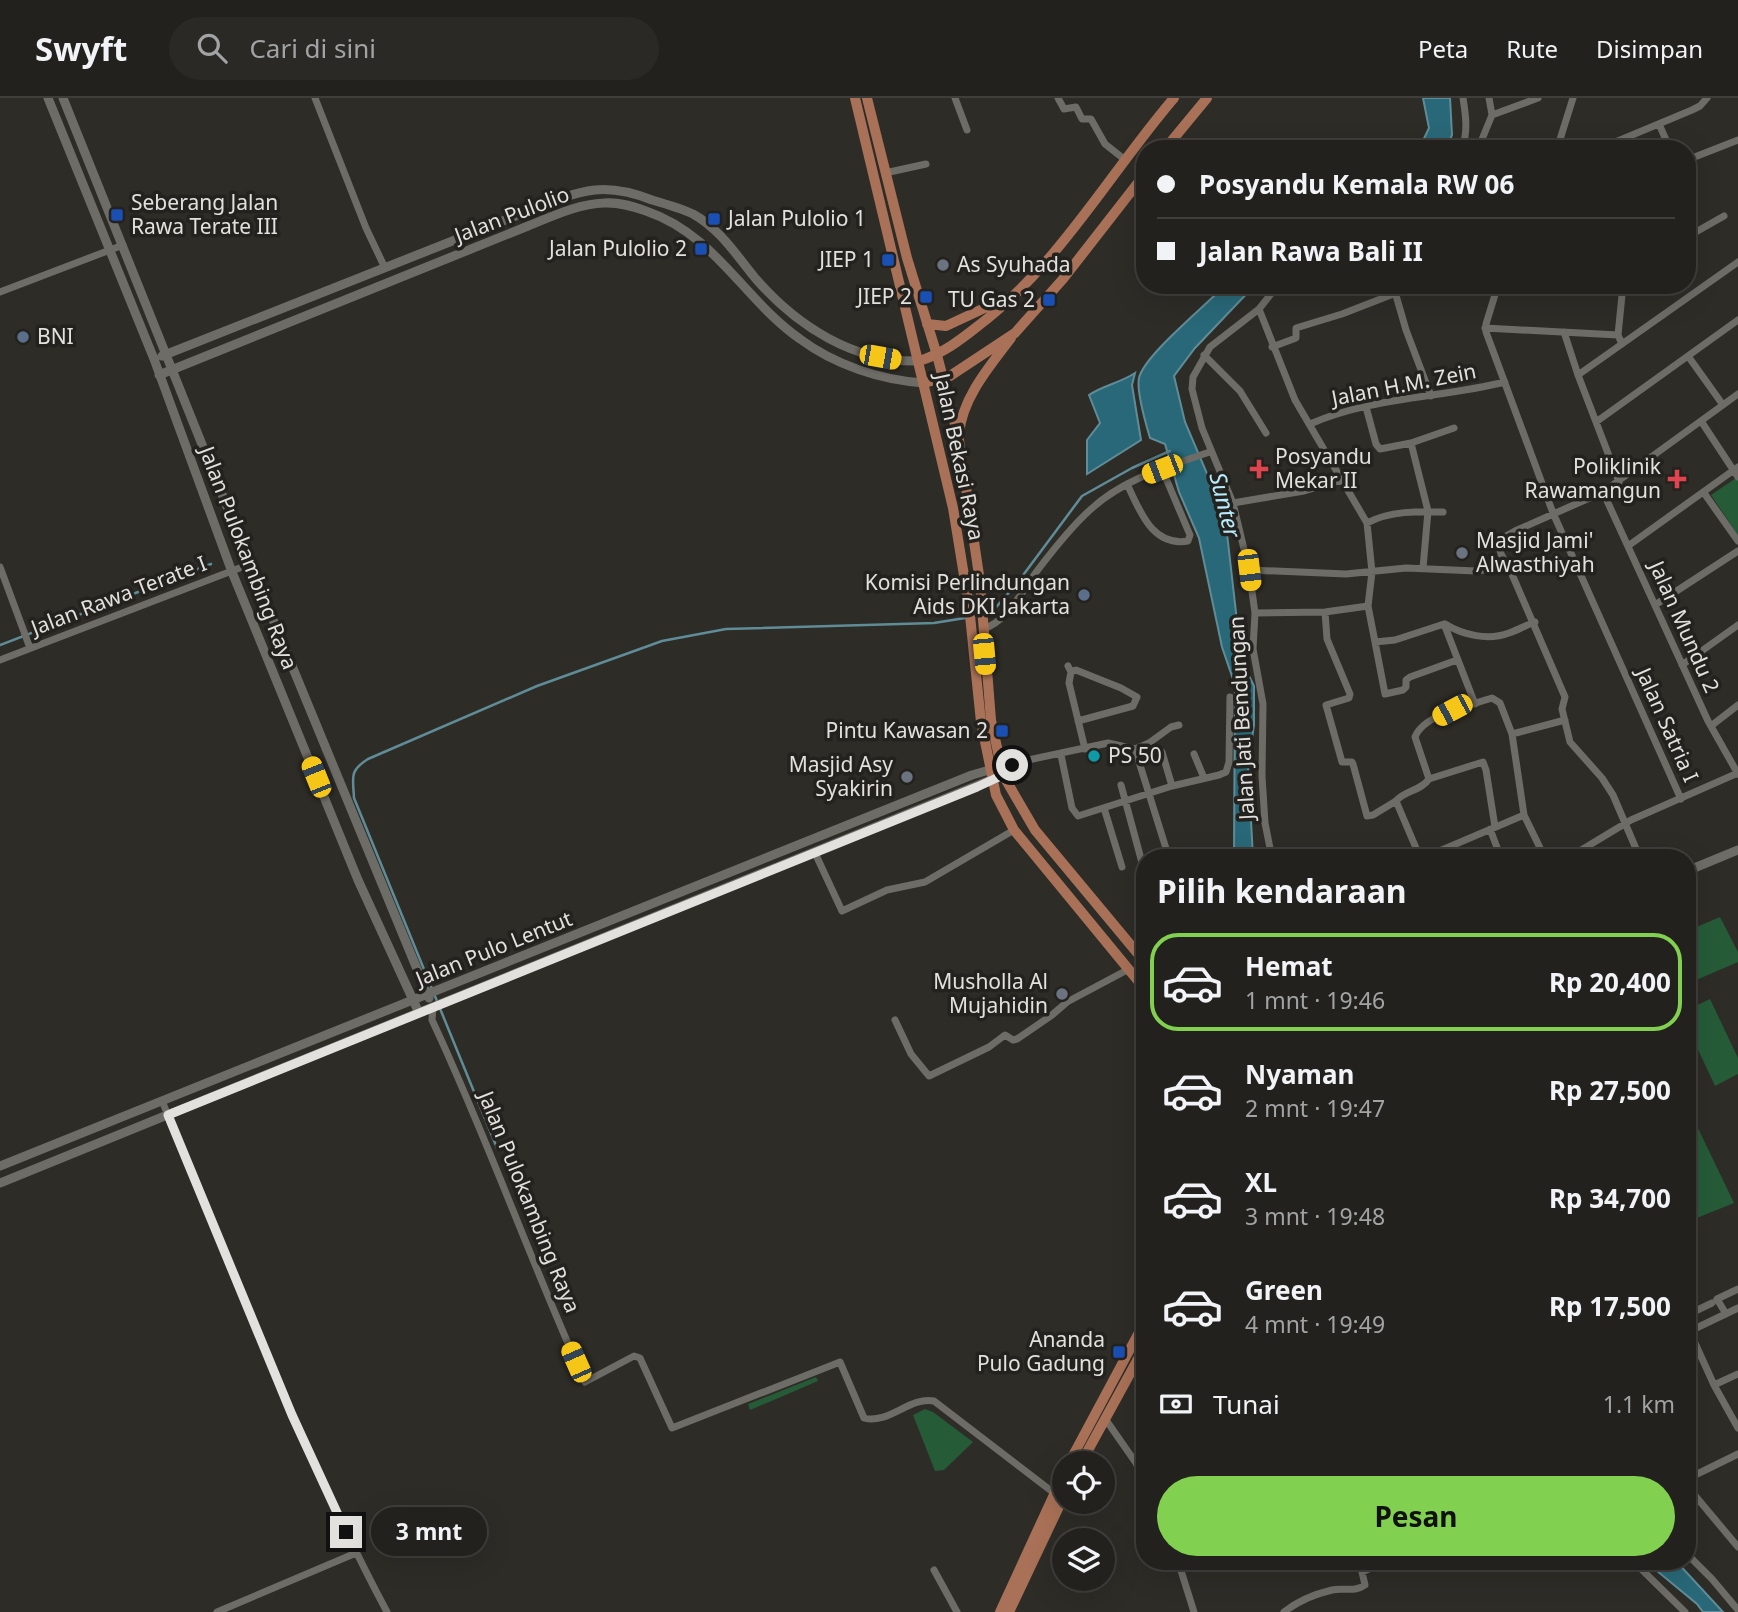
<!DOCTYPE html>
<html lang="id">
<meta charset="utf-8">
<style>
body{margin:0;font-family:"Noto Sans",sans-serif;background:#2a2926;color:#f1f3f6;height:100vh;display:flex;flex-direction:column;font-size:26px;white-space:nowrap}
*{box-sizing:border-box;margin:0}
p{font-size:23px;color:#a2a3a4}
.icon{flex:none;width:38px;height:38px;fill:none;stroke:currentColor;stroke-width:2;stroke-linecap:round;stroke-linejoin:round}
.map{position:relative;flex:1;overflow:hidden}
.side{position:absolute;left:1136px;top:751px;width:560px;height:721px;display:flex;flex-direction:column;background:#22211d;border-radius:28px;box-shadow:0 7px 28px #0002,0 0 0 2px #3f3e3b}
.side>*{flex:none}
.top-card{position:absolute;left:1136px;top:42px;width:560px;height:154px;border-radius:28px;box-shadow:0 7px 28px #0002,0 0 0 2px #3f3e3b;display:grid;align-content:center;height:154px;padding:0 21px;background:#22211d}
.buttons{position:absolute;left:1052px;top:1353px;display:grid;gap:14px}
.buttons a{display:grid;place-items:center;width:63px;height:63px;border-radius:50%;background:#22211d;box-shadow:0 7px 28px #0002,0 0 0 2px #3f3e3b;font-size:35px}
.end{position:absolute;width:32px;height:32px;margin:-16px;border:9px solid #e2e1de;background:#111;box-shadow:0 0 0 4px #111}
.from{border-radius:50%}
.bubble{position:absolute;height:49px;border-radius:24px;background:#22211d;box-shadow:0 7px 28px #0002,0 0 0 2px #3f3e3b;font-size:23px;font-weight:700;line-height:49px;text-align:center}
.car{position:absolute;width:21px;height:42px;margin:-21px -10px;border-radius:9px;box-shadow:0 0 5px 2px #0007;background:linear-gradient(#f5c518 24%,#345 0 40%,#f5c518 0 76%,#345 0 86%,#f5c518 0)}
.top-card b{display:flex;align-items:center;gap:24px;height:66px;font-size:26px}
.top-card b+b{border-top:2px solid #3f3e3b}
.top-card i{width:18px;height:18px;background:#f1f3f6}
ul{padding:0;list-style:none}
li{display:flex;align-items:center;gap:21px;height:98px;margin:0 14px 10px;padding:0 7px;border:4px solid transparent;border-radius:28px}
li div{flex:1}
li b{display:block;font-size:26px}
li em{font-style:normal;font-weight:700}
li.current{border-color:#81d050}
li>.icon{width:63px;height:63px;stroke-width:1.5}
h2{padding:0 21px;font-size:32px;line-height:84px}
.pay{display:flex;align-items:center;gap:18px;height:77px;padding:0 21px;font-size:26px}
.pay p{margin-inline-start:auto}
.button{display:flex;gap:14px;margin-top:auto;padding:14px 21px}
.button a{flex:1;height:80px;border-radius:42px;background:#81d050;color:#111;font-size:28px;font-weight:700;line-height:80px;text-align:center}
header{display:flex;align-items:center;gap:42px;box-sizing:border-box;height:98px;padding:0 35px;background:#22211d;border-bottom:2px solid #3f3e3b}
header strong{font-size:33px}
nav{display:flex;gap:38px;margin-inline-start:auto;font-size:24px}
.search{width:490px;height:63px;background:#2a2926;display:flex;align-items:center;gap:18px;box-sizing:border-box;padding:0 24px;border-radius:38px;color:#a2a3a4;font-size:26px}
.map>svg:first-child{display:block}
.green{fill:#265b38}
.water{fill:#296878;stroke:#608c97;stroke-width:2}
.lines{fill:none;stroke-linecap:round;stroke-linejoin:round}
.stream{stroke:#608c97;stroke-width:2.5}
.minor{stroke:#6e6c67;stroke-width:7}
.tertiary{stroke:#6e6c67;stroke-width:9}
.primary{stroke:#a97157;stroke-width:10}
.route{stroke:#e2e1de;stroke-width:9}
.transit-dot{fill:#1a4fb4;stroke:#24221e;stroke-width:2.5}
.worship-dot{fill:#6b7280;stroke:#24221e;stroke-width:2.5}
.service-dot{fill:#5c6f8a;stroke:#24221e;stroke-width:2.5}
.health-dot{fill:#e0444e;stroke:#24221e;stroke-width:2.5}
.culture-dot{fill:#0f9aa8;stroke:#24221e;stroke-width:2.5}
.labels{text-anchor:middle;stroke-width:7;stroke-linejoin:round;paint-order:stroke}
.poi-label{font-size:21px;fill:#e2e1de;stroke:#24221e;text-anchor:end}
.street-label{font-size:21px;fill:#e2e1de;stroke:#24221e}
.water-label{font-size:23px;font-style:italic;fill:#b6ebfa;stroke:#24221e}
</style>
<header>
<strong>Swyft</strong>
<div class="search"><svg class="icon" aria-label="search" viewBox="0 0 24 24"><circle cx="10" cy="10" r="6"/><path d="M15 15l6 6"/></svg>Cari di sini</div>
<nav><a>Peta</a><a>Rute</a><a>Disimpan</a></nav>
</header>
<div class="map">
<svg width="1738" height="1514" viewBox="0 0 1738 1514">
<rect width="100%" height="100%" fill="#2d2c27"/>
<!-- green -->
<path class="green" d="M1736,380L1738,383V437L1711,397Z
M1720,819L1738,854V864L1687,886V833Z
M1710,901L1738,960V976L1715,988L1687,928V912Z
M1697,1028L1734,1105L1687,1124V1032Z
M816,1279L818,1283L750,1312L748,1306Z
M925,1311L933,1314L973,1344L944,1372L935,1373L913,1317Z"/>
<!-- water -->
<path class="water" d="M1423,0H1450L1452,37L1446,51H1419L1429,30Z
M1225,187H1255L1195,250L1174,278L1185,324L1225,418L1238,532L1245,570L1254,588V627L1248,668L1253,759H1234V755L1235,587L1222,549L1199,440L1179,394L1165,346L1150,340C1146,326 1136,294 1139,280C1144,257 1207,207 1225,187Z
M1135,275L1132,287L1141,342L1087,376V342L1100,325L1089,297C1104,287 1120,285 1135,275Z
M1645,1463H1676L1723,1514H1703L1697,1506Z"/>
<g class="lines">
<!-- stream -->
<path class="stream" d="M986,516L991,515L1018,484L1082,398L1132,370L1170,353
M0,547L211,466
M497,1050L354,700C353,679 349,673 368,661L537,588L662,543L726,531L934,525L965,520"/>
<!-- minor -->
<path class="minor" d="M315,0L366,130L385,170
M955,0L967,32
M1058,0L1064,11L1076,9L1082,21H1091L1105,46L1124,61
M1492,17L1538,0
M1659,26L1670,51
M1560,44L1580,47L1613,45L1692,12L1700,8L1707,0
M1462,51C1468,33 1466,19 1463,0
M1478,51L1492,17L1489,0
M1557,51L1573,0
M1687,62L1738,42
M885,75L926,66
M1687,139L1724,118
M1393,187L1406,232L1431,298
M1498,187L1486,226V234L1553,415L1681,701
M0,194L123,147
M1259,211L1295,302L1367,425L1372,474L1368,508L1375,544L1395,542L1444,526L1475,606
M1485,230L1618,237L1622,246
M1564,234L1578,277L1619,384
M1618,237L1623,187
M1272,249L1296,240V230L1342,216L1396,195
M1204,257L1240,293L1266,335
M1688,258L1723,307
M1578,277L1738,164
M1366,309L1376,346L1380,351L1411,345L1428,413L1423,470
M1701,323L1738,379
M1596,324L1738,222
M1310,326C1371,299 1441,300 1505,284
M1411,345L1454,330
M1127,386C1140,413 1152,449 1188,443L1190,437L1162,371
M1603,394L1708,623L1738,676
M1704,395L1738,443
M1233,405L1304,393L1342,382
M1367,425C1389,413 1419,413 1443,414
M1628,448L1738,369
M0,469L30,550
M1249,472L1346,476L1406,470L1476,473L1506,469
M1655,507L1738,453
M1325,514L1327,541L1350,596L1349,600L1326,607L1342,664H1352L1353,666L1367,718L1373,717L1396,703
M1255,515L1325,514L1368,508
M1445,526C1463,537 1488,543 1509,535C1518,532 1526,527 1535,524
M983,531C1008,523 1022,493 1037,473C1053,452 1070,430 1090,412C1123,381 1169,368 1210,354
M1375,544L1385,596L1403,592L1406,589V582L1410,579L1457,562
M0,562L250,466
M1682,567L1738,527
M1068,568L1071,574L1069,585L1085,651
M1071,574L1076,572L1121,590L1137,599L1133,608L1078,623
M1711,628L1738,607
M1512,636L1565,622
M1135,651L1169,760
M1162,654L1172,688
M1194,656L1204,680
M1061,657L1072,710L1078,718L1172,688L1219,677L1226,674L1229,664L1230,599
M1000,668L1108,645L1135,651L1149,645L1171,629L1179,627
M1429,681L1483,664L1486,672L1495,729
M1121,687L1144,772
M1104,710L1122,769
M1524,717L1430,757H1419L1396,703C1405,692 1421,693 1429,681L1415,639C1424,616 1471,607 1492,600L1500,605L1512,636L1524,717L1545,760
M1490,731L1501,760
M1454,747L1459,760
M815,755L842,813L887,792L925,784L1014,732
M1272,760L1265,725L1262,678L1263,606L1253,551L1255,515L1249,472L1233,405L1202,330L1192,291L1193,279L1210,249L1259,211L1278,187
M1568,760L1631,722L1738,675
M1640,760L1613,697L1602,680L1570,644L1562,611L1565,599L1511,474L1501,456L1499,445L1504,439L1515,433L1603,394L1738,296
M433,909L432,922C488,1041 531,1165 585,1284L634,1258L640,1260L672,1330L840,1264L864,1320C888,1327 910,1298 934,1303L1054,1395
M895,922L911,956L929,978L989,949L1005,937L1013,942L1017,941L1052,917L1067,904L1129,871
M162,1003C235,1174 299,1349 387,1514
M1726,1216L1717,1201L1738,1191
M1687,1217L1712,1205
M1688,1234L1738,1210
M1690,1234L1714,1287L1738,1330
M1714,1287L1738,1276
M1106,1322L1136,1365L1144,1385
M1687,1381L1738,1356
M1687,1388L1738,1449
M1687,1456L1712,1481L1738,1512
M1178,1463L1194,1514
M1633,1463L1685,1514
M934,1472L957,1514
M217,1514L356,1455
M1284,1514C1298,1503 1315,1496 1332,1492C1344,1489 1354,1495 1365,1487L1362,1474L1386,1463"/>
<!-- tertiary -->
<path class="tertiary" d="M48,0L154,261L232,474L358,782L419,915
M63,0L250,466L429,900
M162,258L523,115C546,106 570,95 595,92C614,90 634,95 652,102C666,106 680,110 693,116C720,131 737,158 756,181C797,228 854,265 919,263
M159,277L528,128C553,118 578,106 604,105C619,104 632,108 646,113C716,137 743,201 800,241C835,267 880,282 924,285
M1687,773L1738,752
M0,1068L972,677L996,670
M0,1085L998,679"/>
<!-- primary -->
<path class="primary" d="M855,0L953,410L969,508L981,624L996,697L1014,732L1144,890
M867,0L907,160L937,257L959,342L980,484L991,622L1003,677L1035,732L1144,863
M1165,51L1207,0
M927,226L946,228L1006,200
M919,263C942,256 959,243 978,228C1059,167 1109,76 1174,0
M924,285L950,278L1015,235L1063,181L1144,77
M959,335C963,299 989,269 1011,240
M1069,1365L1144,1225
M1081,1365L1144,1250
M1000,1514L1064,1375
M1009,1514L1064,1398"/>
</g>
<g class="lines">
<!-- route -->
<path class="route" d="M346,1434L292,1317L168,1017L977,689L1003,677L1012,667"/>
</g>
<!-- markers -->
<g class="transit-dot">
<rect x="110" y="110" width="14" height="14" rx="3.5"/>
<rect x="707" y="114" width="14" height="14" rx="3.5"/>
<rect x="694" y="144" width="14" height="14" rx="3.5"/>
<rect x="881" y="155" width="14" height="14" rx="3.5"/>
<rect x="919" y="192" width="14" height="14" rx="3.5"/>
<rect x="1042" y="195" width="14" height="14" rx="3.5"/>
<rect x="995" y="626" width="14" height="14" rx="3.5"/>
<rect x="1112" y="1247" width="14" height="14" rx="3.5"/>
</g>
<g class="worship-dot">
<circle cx="943" cy="167" r="7"/>
<circle cx="1462" cy="455" r="7"/>
<circle cx="907" cy="679" r="7"/>
<circle cx="1062" cy="896" r="7"/>
</g>
<g class="service-dot">
<circle cx="23" cy="239" r="7"/>
<circle cx="1084" cy="497" r="7"/>
</g>
<g class="health-dot">
<path d="M1255.5 360.5h7v7h7v7h-7v7h-7v-7h-7v-7h7z"/>
<path d="M1673.5 370.5h7v7h7v7h-7v7h-7v-7h-7v-7h7z"/>
</g>
<circle class="culture-dot" cx="1094" cy="658" r="7"/>
<g class="labels">
<!-- poi labels -->
<g class="poi-label">
<text x="131" y="112" text-anchor="start">Seberang Jalan<tspan x="131" dy="24">Rawa Terate III</tspan></text>
<text x="728" y="128" text-anchor="start">Jalan Pulolio 1</text>
<text x="687" y="158">Jalan Pulolio 2</text>
<text x="874" y="169">JIEP 1</text>
<text x="957" y="174" text-anchor="start">As Syuhada</text>
<text x="912" y="206">JIEP 2</text>
<text x="1035" y="209">TU Gas 2</text>
<text x="37" y="246" text-anchor="start">BNI</text>
<text x="1275" y="366" text-anchor="start">Posyandu<tspan x="1275" dy="24">Mekar II</tspan></text>
<text x="1661" y="376">Poliklinik<tspan x="1661" dy="24">Rawamangun</tspan></text>
<text x="1476" y="450" text-anchor="start">Masjid Jami'<tspan x="1476" dy="24">Alwasthiyah</tspan></text>
<text x="1070" y="492">Komisi Perlindungan<tspan x="1070" dy="24">Aids DKI Jakarta</tspan></text>
<text x="988" y="640">Pintu Kawasan 2</text>
<text x="1108" y="665" text-anchor="start">PS 50</text>
<text x="893" y="674">Masjid Asy<tspan x="893" dy="24">Syakirin</tspan></text>
<text x="1048" y="891">Musholla Al<tspan x="1048" dy="24">Mujahidin</tspan></text>
<text x="1105" y="1249">Ananda<tspan x="1105" dy="24">Pulo Gadung</tspan></text>
</g>
<!-- street labels -->
<g class="street-label">
<text transform="translate(512 117) rotate(-21)" y="7">Jalan Pulolio</text>
<text transform="translate(1404 287) rotate(-11)" y="7">Jalan H.M. Zein</text>
<text transform="translate(959 359) rotate(78)" y="7">Jalan Bekasi Raya</text>
<text transform="translate(248 460) rotate(69)" y="7">Jalan Pulokambing Raya</text>
<text transform="translate(119 498) rotate(-21)" y="7">Jalan Rawa Terate I</text>
<text transform="translate(1684 529) rotate(66)" y="7">Jalan Mundu 2</text>
<text transform="translate(1242 620) rotate(-93)" y="7">Jalan Jati Bendungan</text>
<text transform="translate(1667 627) rotate(66)" y="7">Jalan Satria I</text>
<text transform="translate(494 851) rotate(-22)" y="7">Jalan Pulo Lentut</text>
<text transform="translate(529 1104) rotate(68)" y="7">Jalan Pulokambing Raya</text>
</g>
<!-- water labels -->
<g class="water-label">
<text transform="translate(1225 407) rotate(76)" y="8">Sunter</text>
</g>
</g>
</svg>
<div class="buttons">
<a><svg class="icon" aria-label="locate" viewBox="0 0 24 24"><circle cx="12" cy="12" r="6"/><path d="M12 2v4M12 18v4M2 12h4M18 12h4"/></svg></a>
<a><svg class="icon" aria-label="layers" viewBox="0 0 24 24"><path d="M12 4l9 5-9 5-9-5zM3 14l9 5 9-5"/></svg></a>
</div>
<i class="end from" style="left:1012px;top:667px"></i>
<i class="end" style="left:346px;top:1434px"></i>
<div class="bubble" style="left:371px;top:1409px;width:116px">3 mnt</div>
<i class="car" style="left:880px;top:259px;rotate:100deg"></i>
<i class="car" style="left:1162px;top:371px;rotate:249deg"></i>
<i class="car" style="left:1249px;top:472px;rotate:173deg"></i>
<i class="car" style="left:984px;top:556px;rotate:175deg"></i>
<i class="car" style="left:1452px;top:612px;rotate:242deg"></i>
<i class="car" style="left:316px;top:679px;rotate:338deg"></i>
<i class="car" style="left:576px;top:1264px;rotate:336deg"></i>
<div class="top-card">
<b><i class="from"></i>Posyandu Kemala RW 06</b>
<b><i></i>Jalan Rawa Bali II</b>
</div>
<section class="side">
<h2>Pilih kendaraan</h2>
<ul>
<li class="current"><svg class="icon" aria-label="car" viewBox="0 0 24 24"><path d="M5 17H2v-5l4-1 3-4h7l3 4 3 1v5h-3M9 17h6M6 11h13"/><circle cx="7" cy="17" r="2"/><circle cx="17" cy="17" r="2"/></svg><div><b>Hemat</b><p>1 mnt · 19:46</p></div><em>Rp 20,400</em></li>
<li><svg class="icon" aria-label="car" viewBox="0 0 24 24"><path d="M5 17H2v-5l4-1 3-4h7l3 4 3 1v5h-3M9 17h6M6 11h13"/><circle cx="7" cy="17" r="2"/><circle cx="17" cy="17" r="2"/></svg><div><b>Nyaman</b><p>2 mnt · 19:47</p></div><em>Rp 27,500</em></li>
<li><svg class="icon" aria-label="car" viewBox="0 0 24 24"><path d="M5 17H2v-5l4-1 3-4h7l3 4 3 1v5h-3M9 17h6M6 11h13"/><circle cx="7" cy="17" r="2"/><circle cx="17" cy="17" r="2"/></svg><div><b>XL</b><p>3 mnt · 19:48</p></div><em>Rp 34,700</em></li>
<li><svg class="icon" aria-label="car" viewBox="0 0 24 24"><path d="M5 17H2v-5l4-1 3-4h7l3 4 3 1v5h-3M9 17h6M6 11h13"/><circle cx="7" cy="17" r="2"/><circle cx="17" cy="17" r="2"/></svg><div><b>Green</b><p>4 mnt · 19:49</p></div><em>Rp 17,500</em></li>
</ul>
<div class="pay"><svg class="icon" aria-label="cash" viewBox="0 0 24 24"><path d="M3 7h18v10H3z"/><circle cx="12" cy="12" r="2"/></svg>Tunai<p>1.1 km</p></div>
<div class="button"><a>Pesan</a></div>
</section>
</div>
